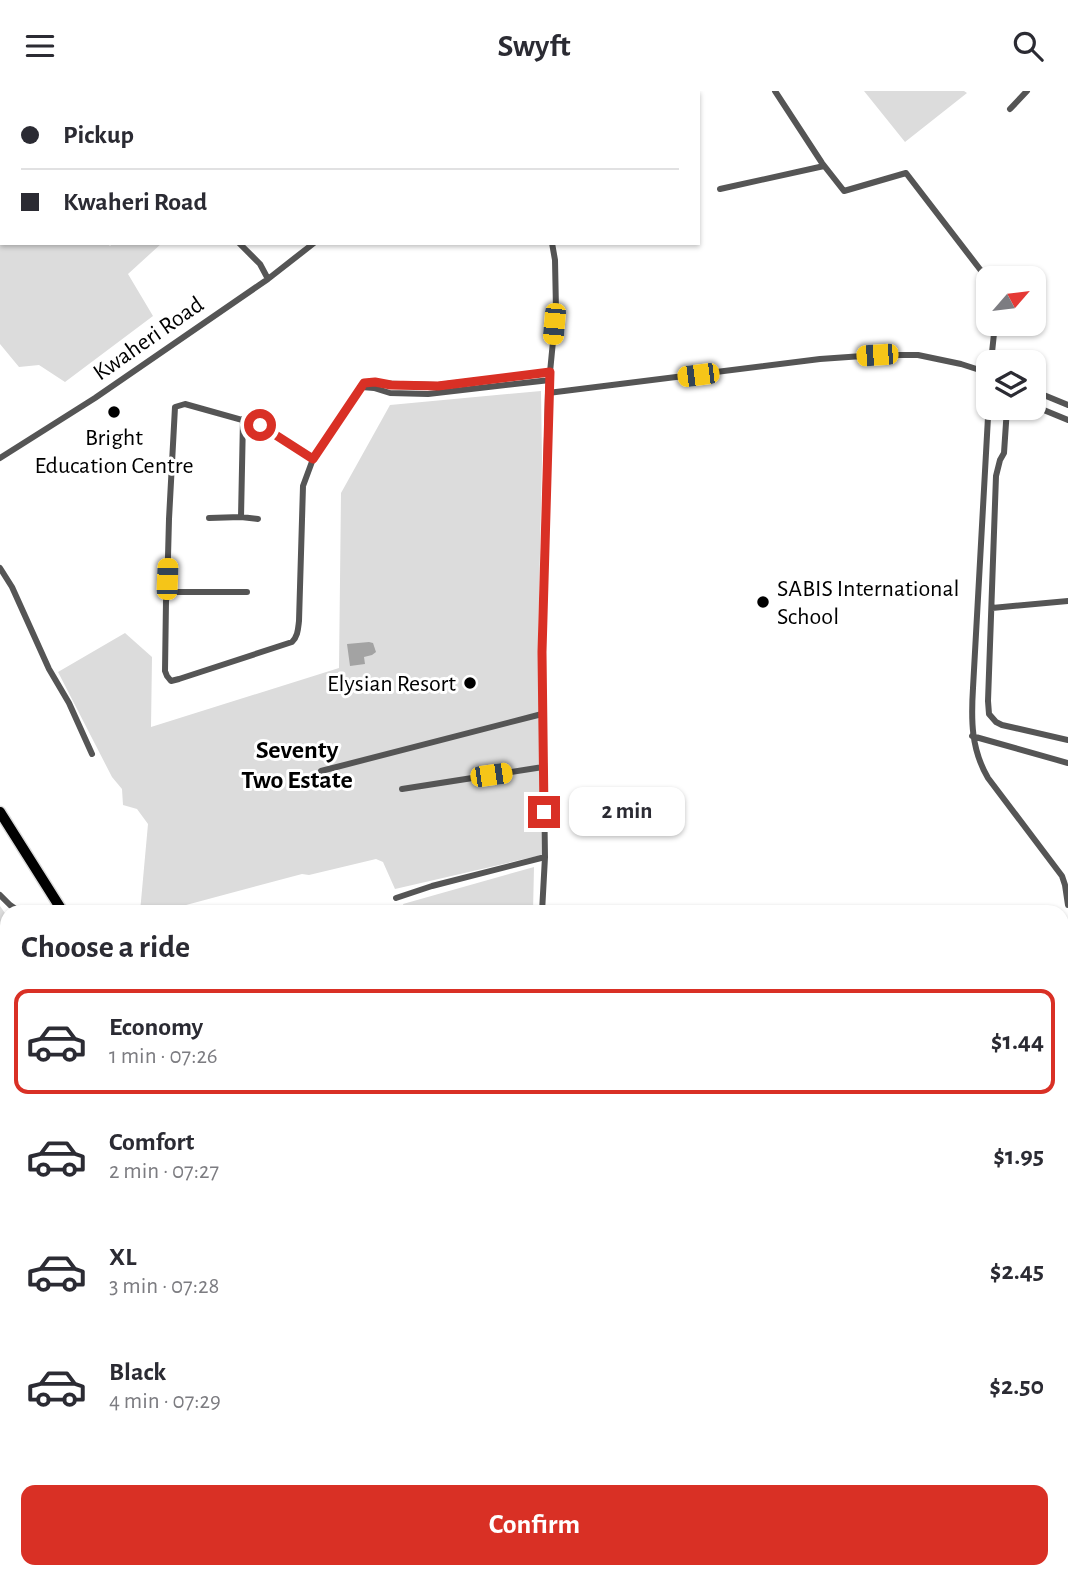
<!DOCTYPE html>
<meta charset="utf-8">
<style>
body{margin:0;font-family:"Alegreya Sans",sans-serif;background:#f7f7f7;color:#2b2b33;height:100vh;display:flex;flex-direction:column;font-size:26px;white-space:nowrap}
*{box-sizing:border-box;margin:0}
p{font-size:23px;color:#7c7c81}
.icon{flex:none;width:38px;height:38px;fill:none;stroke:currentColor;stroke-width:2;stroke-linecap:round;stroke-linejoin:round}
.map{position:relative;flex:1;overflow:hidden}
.drawer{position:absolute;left:0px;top:814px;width:1069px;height:674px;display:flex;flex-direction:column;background:#fff;border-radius:21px 21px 0 0;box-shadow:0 2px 5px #0004}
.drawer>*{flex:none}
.guide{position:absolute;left:0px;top:0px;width:700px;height:154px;box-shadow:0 2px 5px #0004;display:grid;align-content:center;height:154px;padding:0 21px;background:#fff}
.needle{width:46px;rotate:62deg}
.tools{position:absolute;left:976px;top:175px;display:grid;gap:14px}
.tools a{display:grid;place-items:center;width:70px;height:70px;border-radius:14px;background:#fff;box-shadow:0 2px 5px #0004;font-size:35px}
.end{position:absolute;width:32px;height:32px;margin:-16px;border:9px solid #d93025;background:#fff;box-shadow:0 0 0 4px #fff}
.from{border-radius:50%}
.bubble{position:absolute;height:49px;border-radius:14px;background:#fff;box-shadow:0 2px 5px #0004;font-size:23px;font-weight:700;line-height:49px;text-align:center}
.car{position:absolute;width:21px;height:42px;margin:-21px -10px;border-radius:9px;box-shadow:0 0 5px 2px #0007;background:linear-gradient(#f5c518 24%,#345 0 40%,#f5c518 0 76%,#345 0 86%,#f5c518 0)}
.guide b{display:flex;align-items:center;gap:24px;height:66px;font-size:26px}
.guide b+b{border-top:2px solid #e1e1e2}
.guide i{width:18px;height:18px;background:#2b2b33}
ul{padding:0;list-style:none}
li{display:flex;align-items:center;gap:21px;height:105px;margin:0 14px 10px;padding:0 7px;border:4px solid transparent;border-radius:14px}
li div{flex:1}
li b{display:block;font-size:26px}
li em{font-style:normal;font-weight:700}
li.selected{border-color:#d93025}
li>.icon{width:63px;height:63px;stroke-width:1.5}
h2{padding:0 21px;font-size:32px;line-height:84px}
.cta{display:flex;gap:14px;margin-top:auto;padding:14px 21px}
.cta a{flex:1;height:80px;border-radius:14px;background:#d93025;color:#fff;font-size:28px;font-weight:700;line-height:80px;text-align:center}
header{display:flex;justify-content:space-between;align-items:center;height:91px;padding:0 21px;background:#fff;font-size:32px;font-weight:700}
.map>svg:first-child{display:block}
.green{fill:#dcdcdc}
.water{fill:#a3a3a3}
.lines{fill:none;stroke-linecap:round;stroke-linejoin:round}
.primary-casing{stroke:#dbdbdb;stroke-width:13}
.trunk-casing{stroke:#dbdbdb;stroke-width:14}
.minor{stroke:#555;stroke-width:6}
.primary{stroke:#000;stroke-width:10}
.trunk{stroke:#000;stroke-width:10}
.route{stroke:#d93025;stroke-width:9}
.poi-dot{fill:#000;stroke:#fff;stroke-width:2.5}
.labels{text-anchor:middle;stroke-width:6;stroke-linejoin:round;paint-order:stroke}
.street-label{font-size:24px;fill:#000;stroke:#fff}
.poi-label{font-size:24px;fill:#000;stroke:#fff}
.neighbourhood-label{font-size:26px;font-weight:bold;fill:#000;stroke:#fff}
</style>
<header><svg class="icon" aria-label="menu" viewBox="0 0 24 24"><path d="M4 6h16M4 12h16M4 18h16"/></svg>Swyft<svg class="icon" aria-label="search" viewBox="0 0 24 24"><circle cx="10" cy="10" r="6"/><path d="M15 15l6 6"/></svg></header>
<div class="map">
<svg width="1068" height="1487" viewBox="0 0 1068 1487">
<rect width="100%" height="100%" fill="#fff"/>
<!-- green -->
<path class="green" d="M0,0H245L242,2H2V152H107L110,155L113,152H162L128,183L153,225L65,291L39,274L19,276L0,253Z
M864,0H964L967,2L905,51Z
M541,300L542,370L538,553L542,764L395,798L383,771L376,768L309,784L302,783L160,821H140L148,733L137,718L123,714L122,698L112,686L58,581L125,542L152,566L151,636L339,577L341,402L390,314Z
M534,776L533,821H405L403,813Z
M0,815L7,825V1480L133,1481L88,1487H0V1420L7,1414L0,1393Z
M291,1480L393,1481L395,1487H294Z
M151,1481V1480L290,1481L270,1487H151Z"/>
<!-- water -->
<path class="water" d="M369,551L373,552L376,561L372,564L364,566L365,573L350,575L347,553Z"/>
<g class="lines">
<!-- primary casing -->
<g class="primary-casing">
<path id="primary" d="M0,721L63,821
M490,1480L493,1487
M553,1480L557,1487"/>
</g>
<!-- trunk casing -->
<g class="trunk-casing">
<path id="trunk" d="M1062,924L1068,920
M526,1487L531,1480"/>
</g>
<!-- minor -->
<path class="minor" d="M145,0L146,2
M454,0V2
M775,0L822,72L844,100L906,82L989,190
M43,2L45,0
M245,2L247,0
M322,2V0
M550,2V0
M1010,18L1027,0
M0,32L2,31
M720,98L824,75
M239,152L260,173L268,188
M991,271L995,233
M362,296L374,297L390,302L428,303L550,289
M1034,300L1068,314
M548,302L820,268L877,264H918L961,273L989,282
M989,308L973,597C971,629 971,658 988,687L1062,785L1065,794L1068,814
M1034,315L1068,329
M1007,317L1004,362L1000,369L996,385L988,610L989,623L996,631L1002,634L1068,649
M243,328L241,426L258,428
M0,367L95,307L268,188L314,152
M209,427L241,426
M0,477L12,496L49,578L69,612L92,663
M247,501H170L167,503L166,510L165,580L167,585L171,590L179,588L292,551C298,545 298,538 299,530L303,395L313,368L364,292L438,294L550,281
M167,503L169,428L175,316L185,313L260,334L313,368
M992,517L1068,510
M972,645L1068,672
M321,680L542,623
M402,698L543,676
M0,804L10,814L20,821
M396,807L432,795L545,766
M542,821L545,766L542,561L548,302L556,219L555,169L552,152
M1062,899L1068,894
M0,943L7,947
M1062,1076L1068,1077
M0,1167L7,1168
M879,1480L881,1487
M145,1487L146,1480"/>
<!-- primary -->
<use href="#primary" class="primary"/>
<!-- trunk -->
<use href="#trunk" class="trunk"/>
</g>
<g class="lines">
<!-- route -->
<path class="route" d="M260,334L313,368L364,292L375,291L391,294L438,295L550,281L542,561L544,721"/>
</g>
<!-- markers -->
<g class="poi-dot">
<circle cx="114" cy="321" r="7"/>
<circle cx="763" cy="511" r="7"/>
<circle cx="470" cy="592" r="7"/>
</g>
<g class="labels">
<!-- street labels -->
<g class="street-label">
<text transform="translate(148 247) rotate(-35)" y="8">Kwaheri Road</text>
</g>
<!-- poi labels -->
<g class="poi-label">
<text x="114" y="354">Bright<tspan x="114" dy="28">Education Centre</tspan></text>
<text x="777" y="505" text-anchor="start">SABIS International<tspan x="777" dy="28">School</tspan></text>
<text x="456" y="600" text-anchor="end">Elysian Resort</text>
</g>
<!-- neighbourhood labels -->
<g class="neighbourhood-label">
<text x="297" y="667">Seventy<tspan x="297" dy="30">Two Estate</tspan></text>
</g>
</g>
</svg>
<div class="tools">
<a><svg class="needle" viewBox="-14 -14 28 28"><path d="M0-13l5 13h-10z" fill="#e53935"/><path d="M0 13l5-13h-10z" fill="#7c7c81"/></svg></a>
<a><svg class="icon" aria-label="layers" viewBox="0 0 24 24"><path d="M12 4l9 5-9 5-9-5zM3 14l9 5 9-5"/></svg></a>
</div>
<i class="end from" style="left:260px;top:334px"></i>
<i class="end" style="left:544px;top:721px"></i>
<div class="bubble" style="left:569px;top:696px;width:116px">2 min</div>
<i class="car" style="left:554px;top:233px;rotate:185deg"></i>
<i class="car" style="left:877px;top:264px;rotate:266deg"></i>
<i class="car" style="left:698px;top:284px;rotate:263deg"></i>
<i class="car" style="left:167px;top:488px;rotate:2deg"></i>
<i class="car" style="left:491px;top:684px;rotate:82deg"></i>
<div class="guide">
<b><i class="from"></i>Pickup</b>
<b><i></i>Kwaheri Road</b>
</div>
<section class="drawer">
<h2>Choose a ride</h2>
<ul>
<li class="selected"><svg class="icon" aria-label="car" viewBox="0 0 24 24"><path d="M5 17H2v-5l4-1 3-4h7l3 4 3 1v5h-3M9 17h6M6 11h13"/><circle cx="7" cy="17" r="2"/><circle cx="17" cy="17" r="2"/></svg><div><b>Economy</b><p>1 min · 07:26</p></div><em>$1.44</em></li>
<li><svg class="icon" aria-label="car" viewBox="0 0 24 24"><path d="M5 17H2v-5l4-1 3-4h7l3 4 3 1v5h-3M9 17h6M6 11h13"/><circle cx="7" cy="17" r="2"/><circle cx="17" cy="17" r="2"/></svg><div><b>Comfort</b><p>2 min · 07:27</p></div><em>$1.95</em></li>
<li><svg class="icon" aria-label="car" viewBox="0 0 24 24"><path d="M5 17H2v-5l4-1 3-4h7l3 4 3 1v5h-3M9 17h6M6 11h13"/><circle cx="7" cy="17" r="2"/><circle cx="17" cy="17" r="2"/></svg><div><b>XL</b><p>3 min · 07:28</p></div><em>$2.45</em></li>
<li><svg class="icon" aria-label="car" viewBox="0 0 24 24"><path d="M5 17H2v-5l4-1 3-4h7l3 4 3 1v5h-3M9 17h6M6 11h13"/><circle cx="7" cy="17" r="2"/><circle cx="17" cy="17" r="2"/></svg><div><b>Black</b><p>4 min · 07:29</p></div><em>$2.50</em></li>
</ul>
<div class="cta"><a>Confirm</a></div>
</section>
</div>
